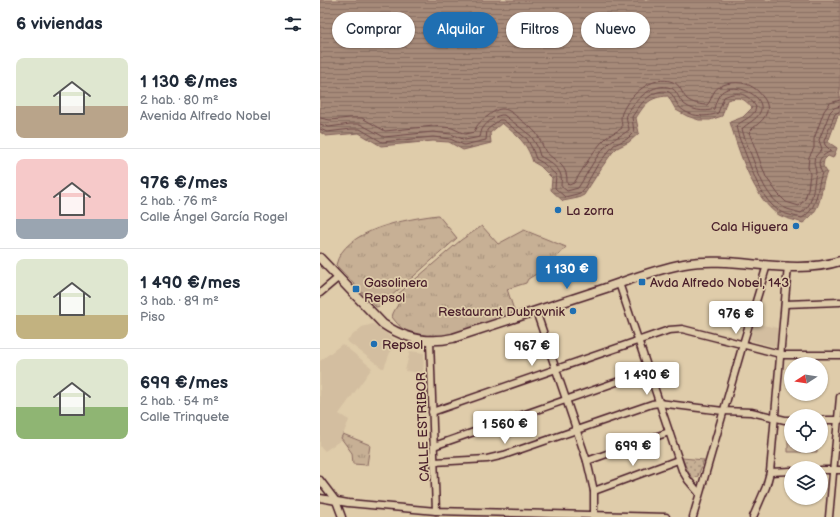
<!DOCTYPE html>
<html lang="es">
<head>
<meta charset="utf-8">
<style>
  :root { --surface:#fff; --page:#f2f2f3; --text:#1f2937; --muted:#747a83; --line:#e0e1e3; --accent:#1f6fb2 }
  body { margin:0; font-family:"Balsamiq Sans",sans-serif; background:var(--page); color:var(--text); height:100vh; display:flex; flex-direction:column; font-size:15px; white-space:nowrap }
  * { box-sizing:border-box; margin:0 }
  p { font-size:13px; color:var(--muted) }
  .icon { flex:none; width:22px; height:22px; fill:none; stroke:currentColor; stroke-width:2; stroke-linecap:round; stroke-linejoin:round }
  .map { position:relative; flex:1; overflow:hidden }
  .sheet { display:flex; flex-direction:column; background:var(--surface); width:320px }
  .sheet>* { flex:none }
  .guide { position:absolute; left:12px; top:12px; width:380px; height:36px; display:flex; gap:8px }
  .needle { width:26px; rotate:258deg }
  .controls { position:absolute; left:464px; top:357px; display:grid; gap:8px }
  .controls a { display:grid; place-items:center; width:44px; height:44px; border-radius:50%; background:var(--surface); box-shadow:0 1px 3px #0004; font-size:20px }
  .price { position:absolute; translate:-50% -34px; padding:0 9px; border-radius:4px; background:#fff; color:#222; font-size:13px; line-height:26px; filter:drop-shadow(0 1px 2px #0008) }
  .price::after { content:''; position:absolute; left:50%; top:24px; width:12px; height:9px; margin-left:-6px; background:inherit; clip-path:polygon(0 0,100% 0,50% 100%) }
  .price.active { background:var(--accent); color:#fff }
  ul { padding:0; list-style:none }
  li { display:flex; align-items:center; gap:12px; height:100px; padding:0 16px }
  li+li { border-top:1px solid var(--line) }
  li span { display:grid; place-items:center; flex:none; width:112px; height:80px; border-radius:8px; color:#555 }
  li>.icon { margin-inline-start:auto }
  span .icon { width:48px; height:48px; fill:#fffc; stroke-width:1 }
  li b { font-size:17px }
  h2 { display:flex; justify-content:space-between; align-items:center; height:48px; padding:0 16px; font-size:17px }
  .chip { padding:0 14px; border-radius:18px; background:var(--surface); box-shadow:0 1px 3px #0004; font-size:14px; line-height:36px }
  .chip.active { background:var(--accent); color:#fff }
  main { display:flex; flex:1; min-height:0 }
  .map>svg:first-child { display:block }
</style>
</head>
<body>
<main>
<section class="sheet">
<h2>6 viviendas<svg class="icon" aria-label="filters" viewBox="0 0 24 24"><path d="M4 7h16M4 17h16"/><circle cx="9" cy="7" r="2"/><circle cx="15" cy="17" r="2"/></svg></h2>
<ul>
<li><span style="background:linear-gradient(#dfe7d0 60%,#b9a48a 0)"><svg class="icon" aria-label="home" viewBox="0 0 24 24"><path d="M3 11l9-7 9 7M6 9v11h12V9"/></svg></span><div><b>1 130 €/mes</b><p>2 hab. · 80 m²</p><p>Avenida Alfredo Nobel</p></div></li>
<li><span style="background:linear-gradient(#f6c9c9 75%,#9aa5b1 0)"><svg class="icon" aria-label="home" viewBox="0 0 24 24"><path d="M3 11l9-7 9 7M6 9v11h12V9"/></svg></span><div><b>976 €/mes</b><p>2 hab. · 76 m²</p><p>Calle Ángel García Rogel</p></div></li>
<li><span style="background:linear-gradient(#dfe7d0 70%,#c2b280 0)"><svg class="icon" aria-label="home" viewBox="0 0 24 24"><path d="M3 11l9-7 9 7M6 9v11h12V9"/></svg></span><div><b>1 490 €/mes</b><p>3 hab. · 89 m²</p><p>Piso</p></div></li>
<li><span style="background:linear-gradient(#dfe7d0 60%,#8fb573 0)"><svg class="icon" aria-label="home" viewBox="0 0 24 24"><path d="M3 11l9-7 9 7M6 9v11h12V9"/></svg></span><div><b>699 €/mes</b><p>2 hab. · 54 m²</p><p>Calle Trinquete</p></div></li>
</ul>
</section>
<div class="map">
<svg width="520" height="517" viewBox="0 0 520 517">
  <defs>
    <pattern id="grass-dots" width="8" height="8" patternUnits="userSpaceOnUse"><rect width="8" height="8" fill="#c7b095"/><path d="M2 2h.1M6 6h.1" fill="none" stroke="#a48f7a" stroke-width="1.8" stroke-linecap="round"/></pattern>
    <pattern id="park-tufts" width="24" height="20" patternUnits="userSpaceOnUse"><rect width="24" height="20" fill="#c7b095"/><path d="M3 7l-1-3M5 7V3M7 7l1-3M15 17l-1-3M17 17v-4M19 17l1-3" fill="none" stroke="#a48f7a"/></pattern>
    <pattern id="water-rules" width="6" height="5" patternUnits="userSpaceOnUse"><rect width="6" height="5" fill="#a68a79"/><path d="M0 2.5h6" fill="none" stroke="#897063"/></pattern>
  </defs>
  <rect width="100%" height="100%" fill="#dfccaa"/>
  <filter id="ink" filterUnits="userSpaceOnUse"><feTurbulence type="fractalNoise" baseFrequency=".025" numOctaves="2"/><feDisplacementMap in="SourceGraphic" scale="8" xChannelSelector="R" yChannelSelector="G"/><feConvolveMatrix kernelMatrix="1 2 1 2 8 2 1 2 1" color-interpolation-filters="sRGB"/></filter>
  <g filter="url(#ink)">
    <!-- built -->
    <g fill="#d3bea0">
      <path d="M434,323l24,5 -2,19 -26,-7z"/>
      <path d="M53,324l22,16 -11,28h-2l-34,-26 -1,-2 15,-13z"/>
      <path d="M22,344l30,24 -33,46 10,6 -8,20 -16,11 -5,-5v-85z"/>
      <path d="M90,351l14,2 -1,20 -18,-2z"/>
    </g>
    <!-- grass -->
    <path fill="url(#grass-dots)" stroke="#886860" d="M362,458l22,2 -6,16 -4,2 -4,-2z"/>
    <!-- park -->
    <g fill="url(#park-tufts)" stroke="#886860">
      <path d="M118,215l19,23 -77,68 -4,1 -40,-42c8,-36 71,-46 102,-50z"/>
      <path d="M162,226l16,18 26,-14 42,17 -18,20 -20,12 -2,4 -19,6 8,24c-32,10 -74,32 -107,19 -6,-2 -12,-10 -16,-15 1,-6 5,-9 7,-15l-3,-3 1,-4 64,-55z"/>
      <path d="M23,434l27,11 -3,20 -14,-1 -1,-11 -11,-15z"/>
      <path d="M468,438h3v8h26v6h-29z"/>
    </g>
    <!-- water -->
    <path fill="url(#water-rules)" stroke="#815f5a" d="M0,0h520v115h-2l-10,27 9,6 -4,10 -5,-2 -4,4 -1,6 4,6c-9,21 -2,35 -24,51 -8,-3 -17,-4 -24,-8 -25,-15 -41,-66 -49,-93l13,-5 9,-9c-8,-10 -12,-12 -25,-8l-5,16 -12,4h-11l-12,-4 -11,-6 -8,-14c-19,1 -23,8 -32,22l3,15 -10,9 -12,6 -5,5 -10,14 -18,28 -6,3 -15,3 -12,-11 1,-12 -12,-12 -7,-4c-7,-21 -15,-25 -31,-39l-12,10 1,10 -28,7 -14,-8 -16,-1 -52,5 -22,-13 -33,3 -6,-4z"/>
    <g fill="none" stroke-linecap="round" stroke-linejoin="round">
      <!-- shore -->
      <g stroke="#6f4a4a" stroke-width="1">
        <path d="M0,118l10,2 20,-2h12l23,13 49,-5 18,2 13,6 9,-2c3,-8 7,-11 14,-16 15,-13 21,-6 34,5 5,4 10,7 14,12 4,5 8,17 10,19 11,11 22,13 21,31l2,2 5,-2c10,-15 18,-32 32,-45 4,-4 11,-6 16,-10 0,-5 -2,-10 0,-15 7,-18 31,-39 51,-31 8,3 8,11 14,17 5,4 14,6 20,6 5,-5 5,-14 12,-18 10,-6 26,-6 35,1 4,2 6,6 9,9 4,5 6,11 3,17 -3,8 -12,12 -17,18l17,45 12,17 8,8 13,4 6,-7 3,-10 2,-15 -2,-7 1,-10 5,-9v-9l10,-28 6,-8 10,-3"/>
        <path d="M0,124l9,3 21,-3h10l24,13 49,-5 18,2 14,6 15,-3c1,-3 1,-7 3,-9 4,-6 14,-14 21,-13l27,21 6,10 3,10c7,4 20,12 21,20 1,4 0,7 0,10l6,5 11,-3c10,-15 18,-34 32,-46 6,-5 13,-7 19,-12 0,-5 -4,-10 -2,-15 6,-14 27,-34 44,-27 6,2 7,10 11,14 7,8 23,11 32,7 1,-5 3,-11 6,-15 12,-15 48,2 40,18 -3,8 -13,11 -18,17 2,8 5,15 8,23 8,19 14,43 33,55 5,3 12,4 18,6 12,-7 12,-23 14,-35 0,-1 1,-5 1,-6 -1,-6 -3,-9 -1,-15 2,-3 5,-5 7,-8l-3,-9 11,-28 4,-4 6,-2"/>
        <path d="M0,129l7,3 24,-3h9l22,13 51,-5 17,2 14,6 22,-5 1,-10 12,-10h4l24,19 5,9 4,11 7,4 13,12 -1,13 10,9 12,-3 5,-2 16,-28 11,-13 5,-6 13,-6 7,-7 -2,-15c7,-11 20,-30 37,-25 4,2 6,9 9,13 8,12 28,13 40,8l6,-16c15,-7 24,-3 32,10 -1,10 -14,13 -20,19 2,11 6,18 10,29 8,20 15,45 35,57 6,3 14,4 21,6 17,-10 14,-29 20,-45 -6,-13 -2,-16 9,-22l-6,-6 -1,-4 11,-27 5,-3"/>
      </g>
      <!-- minor casing -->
      <g stroke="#4a1f2b" stroke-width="9">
        <g id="minor">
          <path d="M299,283l63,187 6,10 11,13"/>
          <path d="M0,293l19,-16"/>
          <path d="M465,304l55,-2"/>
          <path d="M216,311l51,150 7,30v26"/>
          <path d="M110,341l6,170"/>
          <path d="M112,412l237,-82 13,-1 8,2 94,24h56"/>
          <path d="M501,420h19"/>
          <path d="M114,446l214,-75"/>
          <path d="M267,461l82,-29"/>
          <path d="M114,462l53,-3 17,-4 148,-51 7,-1 64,8 28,1 34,8h6"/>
          <path d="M501,470h19"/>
          <path d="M450,472l21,-1"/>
          <path d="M0,480l16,21 6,16"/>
          <path d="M274,491l84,-31"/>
          <path d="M0,498l28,5 88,8 230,6"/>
          <path d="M373,517l50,-173 24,-79"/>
          <path d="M433,517l13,-30 4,-15 18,-206"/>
          <path d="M509,517l11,-120"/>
        </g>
      </g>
      <!-- major casing -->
      <g stroke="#4a1f2b" stroke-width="11">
        <path id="major" d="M0,258l63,66c22,15 44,20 70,14 50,-16 100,-33 150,-49 26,-9 53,-20 81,-25 51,-9 106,13 156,-3"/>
      </g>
      <!-- minor -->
      <use href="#minor" stroke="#dfccaa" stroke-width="6"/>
      <!-- major -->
      <use href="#major" stroke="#dfccaa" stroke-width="8"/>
    </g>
  </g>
  <!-- markers -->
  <g fill="#1f6fb2" stroke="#dfccaa" stroke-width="1.5">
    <circle cx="238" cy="210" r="4"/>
    <circle cx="476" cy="226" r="4"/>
    <rect x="318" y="278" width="8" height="8" rx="2"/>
    <rect x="32" y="285" width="8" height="8" rx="2"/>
    <circle cx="253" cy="311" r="4"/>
    <circle cx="54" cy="344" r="4"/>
  </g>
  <g text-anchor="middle" stroke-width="3.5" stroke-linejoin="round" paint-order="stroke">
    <!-- poi labels -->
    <g font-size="13" fill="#4a1f2b" stroke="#dfccaa" text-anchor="start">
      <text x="246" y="215">La zorra</text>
      <text x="468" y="231" text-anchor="end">Cala Higuera</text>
      <text x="44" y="287">Gasolinera<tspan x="44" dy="15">Repsol</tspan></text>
      <text x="330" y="287">Avda Alfredo Nobel, 143</text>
      <text x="245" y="316" text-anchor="end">Restaurant Dubrovnik</text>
      <text x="62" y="349">Repsol</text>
    </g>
    <!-- street labels -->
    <g font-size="13" fill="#4a1f2b" stroke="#dfccaa">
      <text transform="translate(102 427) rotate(-92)" y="5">CALLE ESTRIBOR</text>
    </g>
  </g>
</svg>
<div class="controls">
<a><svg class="needle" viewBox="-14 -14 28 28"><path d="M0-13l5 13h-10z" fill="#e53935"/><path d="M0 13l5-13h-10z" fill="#747a83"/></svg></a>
<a><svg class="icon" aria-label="locate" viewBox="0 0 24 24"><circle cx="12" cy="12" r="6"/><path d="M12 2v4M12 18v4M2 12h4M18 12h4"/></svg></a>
<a><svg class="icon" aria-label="layers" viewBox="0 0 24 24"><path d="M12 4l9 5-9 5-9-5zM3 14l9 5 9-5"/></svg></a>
</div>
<b class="price active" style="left:247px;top:290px">1 130 €</b>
<b class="price" style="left:416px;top:335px">976 €</b>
<b class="price" style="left:212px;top:367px">967 €</b>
<b class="price" style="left:327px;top:396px">1 490 €</b>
<b class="price" style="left:185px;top:445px">1 560 €</b>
<b class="price" style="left:313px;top:467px">699 €</b>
<div class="guide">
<a class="chip">Comprar</a>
<a class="chip active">Alquilar</a>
<a class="chip">Filtros</a>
<a class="chip">Nuevo</a>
</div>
</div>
</main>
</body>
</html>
